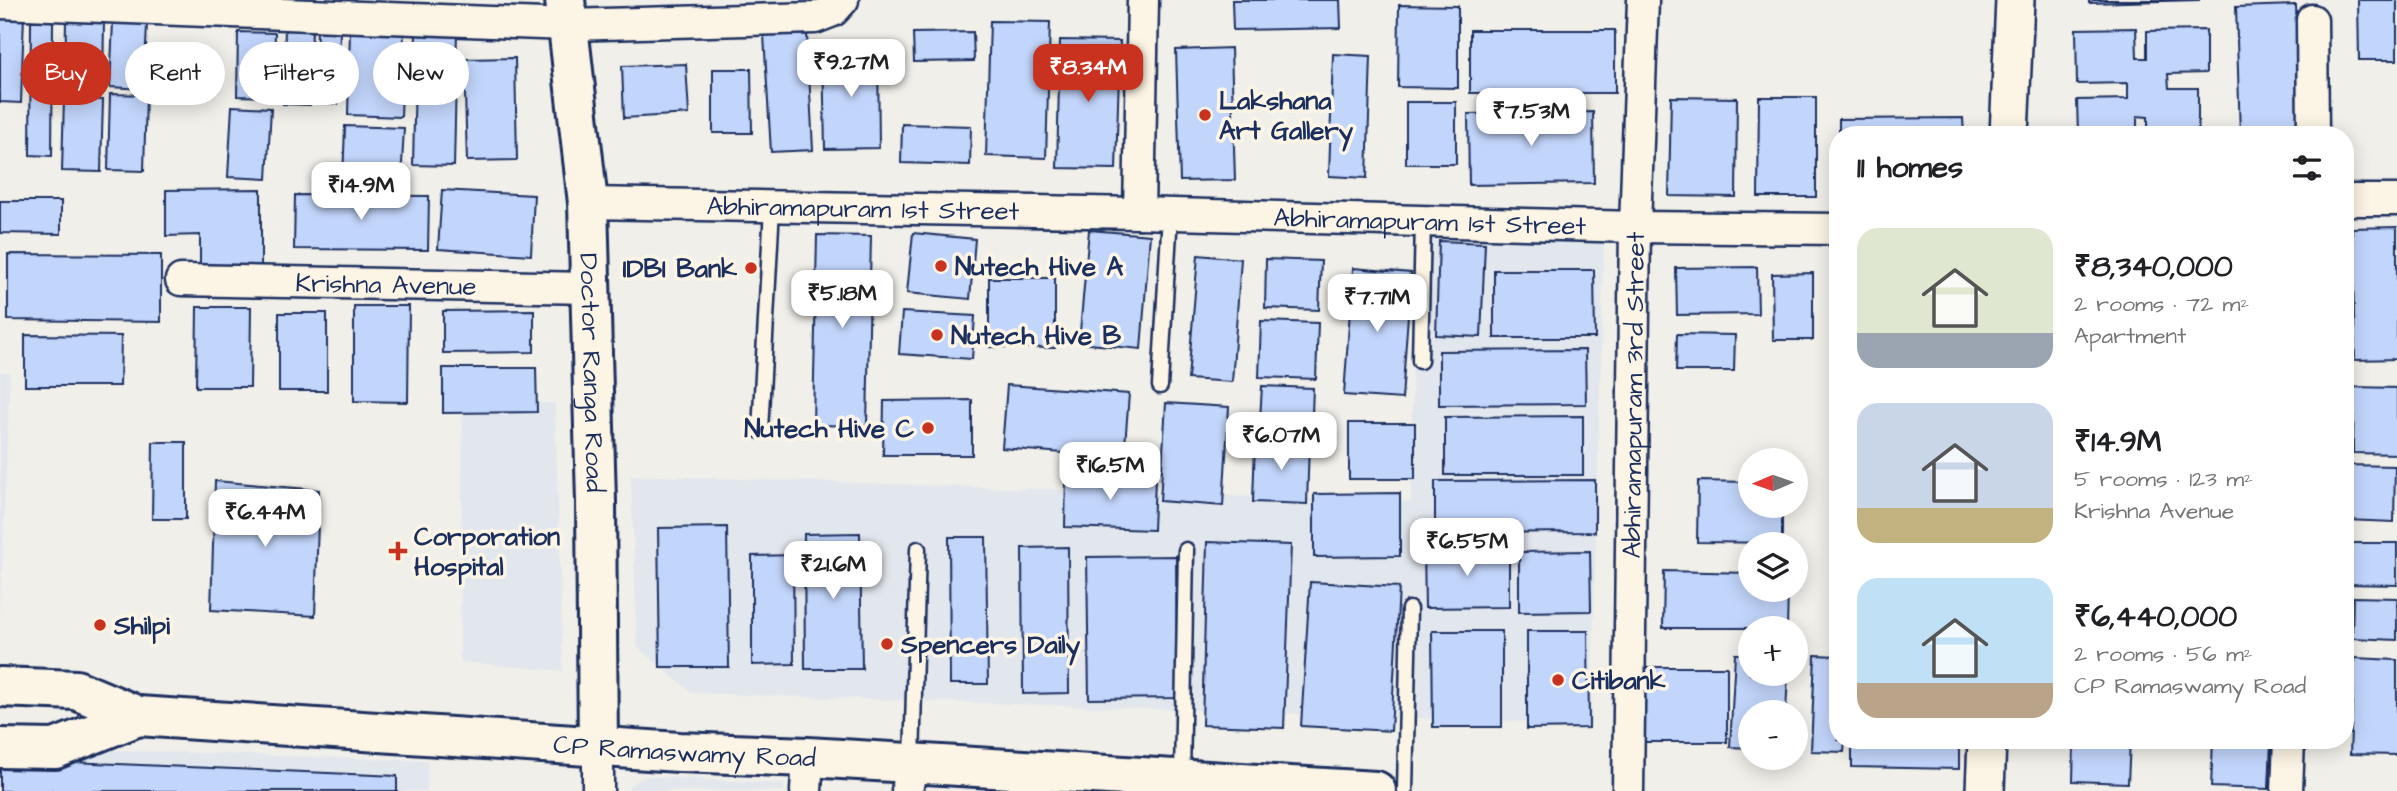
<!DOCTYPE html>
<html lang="en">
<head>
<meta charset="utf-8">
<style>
  :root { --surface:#fff; --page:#f2f2f2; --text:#202124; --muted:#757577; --accent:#c8321e }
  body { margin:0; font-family:"Architects Daughter",sans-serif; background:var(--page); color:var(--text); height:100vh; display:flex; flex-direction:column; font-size:26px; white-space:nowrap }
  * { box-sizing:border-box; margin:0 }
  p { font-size:23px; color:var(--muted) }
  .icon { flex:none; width:38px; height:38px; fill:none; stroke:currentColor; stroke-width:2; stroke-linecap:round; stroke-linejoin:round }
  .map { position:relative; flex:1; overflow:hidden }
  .drawer { position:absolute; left:1829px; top:126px; width:525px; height:623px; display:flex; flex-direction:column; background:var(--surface); border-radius:28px; box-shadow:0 4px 18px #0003 }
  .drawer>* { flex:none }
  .hud { position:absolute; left:21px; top:42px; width:665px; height:63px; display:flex; gap:14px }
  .needle { width:46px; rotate:268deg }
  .fabs { position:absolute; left:1738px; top:448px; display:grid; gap:14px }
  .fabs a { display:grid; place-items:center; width:70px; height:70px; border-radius:50%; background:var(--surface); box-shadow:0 4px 18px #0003; font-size:35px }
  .price { position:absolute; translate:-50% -60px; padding:0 16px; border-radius:14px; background:#fff; color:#222; font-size:23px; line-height:46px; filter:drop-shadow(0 2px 4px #0008) }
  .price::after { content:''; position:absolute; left:50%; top:42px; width:21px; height:16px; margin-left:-10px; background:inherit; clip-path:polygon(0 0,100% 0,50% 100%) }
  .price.selected { background:var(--accent); color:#fff }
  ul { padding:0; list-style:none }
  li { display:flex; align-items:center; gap:21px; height:175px; padding:0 28px }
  li span { display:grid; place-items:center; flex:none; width:196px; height:140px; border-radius:21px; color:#555 }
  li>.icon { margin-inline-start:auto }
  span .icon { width:84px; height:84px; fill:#fffc; stroke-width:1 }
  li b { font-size:30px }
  h2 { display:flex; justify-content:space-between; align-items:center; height:84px; padding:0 28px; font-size:30px }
  .tag { padding:0 24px; border-radius:32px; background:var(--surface); box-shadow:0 4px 18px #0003; font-size:24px; line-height:63px }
  .tag.selected { background:var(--accent); color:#fff }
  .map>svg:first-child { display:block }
</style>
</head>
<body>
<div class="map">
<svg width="2397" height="791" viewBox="0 0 2397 791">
  <rect width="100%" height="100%" fill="#f0efe9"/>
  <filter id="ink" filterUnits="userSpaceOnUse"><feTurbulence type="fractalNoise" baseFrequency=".0143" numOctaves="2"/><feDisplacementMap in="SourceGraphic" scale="14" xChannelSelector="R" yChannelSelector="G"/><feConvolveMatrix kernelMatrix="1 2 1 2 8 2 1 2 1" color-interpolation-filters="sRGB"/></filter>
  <g filter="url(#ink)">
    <!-- built -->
    <g fill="#e2e7ee">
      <path d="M1414,231l190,10 -13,483 -899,-31 -55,-46 -6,-172 780,27z"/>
      <path d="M0,372h10l-10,245z"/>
      <path d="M555,403l8,268 -103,-9 3,-258z"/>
      <path d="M0,746l428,15 -1,30h-427z"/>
      <path d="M646,776l138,8v7h-155v-5z"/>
    </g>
    <!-- building -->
    <g fill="#c2d5fb" stroke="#1b2f5e" stroke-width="2">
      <path d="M1232,0h108l1,28 -108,2z"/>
      <path d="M2089,0h111l-111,3z"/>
      <path d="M2358,0h39v60h-38z"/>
      <path d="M1399,5l59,1v82l-60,-1z"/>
      <path d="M2296,5l4,130h-60l-4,-128z"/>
      <path d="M0,14l24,1 -3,88 -21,-1z"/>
      <path d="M66,19l38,1 -1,68 -38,-1z"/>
      <path d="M31,21h22l-1,135 -22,-1z"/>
      <path d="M990,21l60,1 -4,136 -60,-2z"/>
      <path d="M113,22l34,2 -3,65 -34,-2z"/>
      <path d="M285,27h27l-2,78 -27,-1z"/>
      <path d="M317,28l23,1 -2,75 -23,-1z"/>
      <path d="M2136,28l1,30h10v-27l59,-1v43l-38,1 1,14h29v47h-50v-18l-11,-1v19h-59l-1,-35 51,-1v-16l-51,1 -1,-55z"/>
      <path d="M350,29l54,2 -3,86 -53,-2z"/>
      <rect x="1470" y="30" width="145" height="63"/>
      <path d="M416,31h41l-3,135 -41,-1z"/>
      <path d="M238,32l37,1 -2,64 -36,-1z"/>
      <path d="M973,32l1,29 -60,1 -1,-29z"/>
      <path d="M807,33l6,117 -42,2 -7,-117z"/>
      <path d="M1060,40l60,1 -4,128 -59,-1z"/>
      <path d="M1231,48l4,132 -55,1 -4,-131z"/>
      <path d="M878,49l1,99 -54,1 -2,-99z"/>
      <path d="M1333,54l38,2 -4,122 -38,-2z"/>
      <path d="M515,58l2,102 -50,1 -3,-102z"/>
      <path d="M686,64l3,50 -65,4 -2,-52z"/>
      <path d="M713,69h38l1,64h-39z"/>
      <path d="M110,94l36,1 -2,76 -36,-1z"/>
      <path d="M1671,97l66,1 -1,99 -67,-1z"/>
      <path d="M1759,97h57v100h-58z"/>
      <path d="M64,98l39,2 -2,72 -39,-1z"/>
      <rect x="1406" y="102" width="50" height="62"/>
      <path d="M232,106l39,2 -4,71 -39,-2z"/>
      <path d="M1593,112l1,71 -125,2 -1,-71z"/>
      <path d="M1963,118l1,17h-125v-16z"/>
      <path d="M902,124l69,2 -1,39 -69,-2z"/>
      <path d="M345,126l59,2 -3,54 -58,-2z"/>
      <path d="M261,189v79h-61v-33l-34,1v-46z"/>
      <path d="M442,190l92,5 -3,60 -93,-6z"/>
      <path d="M295,195l134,1 -1,54 -134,-1z"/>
      <path d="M0,201h61v33l-61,-1z"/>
      <path d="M2397,227v132l-42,1 -3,-132z"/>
      <path d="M1089,230l61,5 -9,114 -62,-6z"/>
      <path d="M913,233l62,6 -5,60 -63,-6z"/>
      <path d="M817,235l54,1 -4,190 -54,-1z"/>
      <path d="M1439,241l46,2 -4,94 -45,-2z"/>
      <path d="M8,254l153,1v67l-153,-2z"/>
      <path d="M1198,255l43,4 -9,123 -44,-3z"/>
      <path d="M1266,259l55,2 -2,49 -54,-2z"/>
      <path d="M1757,267l1,47 -81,1 -1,-47z"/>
      <path d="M1353,268l58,5 -9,126 -58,-4z"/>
      <path d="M1494,270h100l1,68h-101z"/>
      <path d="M1813,273v67h-40l-1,-66z"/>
      <path d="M989,278h66v70l-66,-1z"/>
      <path d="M354,306h55l-1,96 -54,-1z"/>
      <path d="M197,307h54l-1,80h-54z"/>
      <path d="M534,310v42l-91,1v-42z"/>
      <path d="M902,312l73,4 -3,43 -73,-5z"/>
      <rect x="279" y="313" width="48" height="78"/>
      <path d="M1261,321l57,2 -2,56 -57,-2z"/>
      <path d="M1677,334l58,1 -1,36h-58z"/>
      <path d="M25,335l96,1 -1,50h-95z"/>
      <path d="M1585,350l1,54 -147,1v-54z"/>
      <path d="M443,368h93l1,44 -94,1z"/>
      <path d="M1007,385l122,9 -5,64 -122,-10z"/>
      <path d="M1836,385h2v151h-4z"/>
      <path d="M1262,386l51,2 -2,51 -52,-2z"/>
      <path d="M2354,387l43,1v66l-44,-1z"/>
      <path d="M972,400v55h-89l1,-54z"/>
      <path d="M1166,403l63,4 -6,99 -63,-5z"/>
      <path d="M1583,416v59h-138v-58z"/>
      <rect x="1349" y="423" width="66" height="56"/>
      <path d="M1255,441l54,2 -2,61 -54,-2z"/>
      <path d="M153,442h33v77h-34z"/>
      <path d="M2347,465l48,1 -1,56 -49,-2z"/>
      <path d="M1066,475l89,3 -2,52 -88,-3z"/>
      <path d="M1595,480v52l-160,1v-52z"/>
      <path d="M215,481l104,9 -4,126 -104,-6z"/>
      <path d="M1698,481l52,1v24h32v37l-85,-1z"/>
      <path d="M1400,493v63l-86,1v-63z"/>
      <path d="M727,527l2,140h-69l-2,-139z"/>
      <path d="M860,533l2,136h-57l-1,-135z"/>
      <path d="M949,537h37l2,147h-38z"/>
      <path d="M1207,542l84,3 -7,183 -82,-3z"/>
      <path d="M2345,543h52v42l-52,-1z"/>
      <path d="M1068,547l1,146 -46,1 -1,-146z"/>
      <path d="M1424,549h85v58l-84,1z"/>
      <path d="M1590,551l1,60 -72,1v-60z"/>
      <path d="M793,555l1,109 -42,1v-109z"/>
      <path d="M1176,556l1,142 -88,1 -2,-142z"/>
      <path d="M1664,571l86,2v17h38l-1,38h-124z"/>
      <path d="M1310,582l89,5 -8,144 -90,-5z"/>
      <path d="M2353,597l44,1v42l-45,-2z"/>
      <path d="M1432,631h70v96h-69z"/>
      <path d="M1527,631h61l1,97 -62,1z"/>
      <path d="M1735,654h15v20h38l-2,38h-36v36l-20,-1z"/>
      <path d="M1815,655l23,1v84h7l-1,12 -33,-1z"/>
      <path d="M2354,658l43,2v95l-47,-1z"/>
      <rect x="1638" y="667" width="89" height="75"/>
      <path d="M1852,740h107v29l-107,-2z"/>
      <path d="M2074,740h56l-2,43 -55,-2z"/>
      <path d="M2213,740h58l-2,49 -58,-2z"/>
      <path d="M0,759l397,17v15h-397z"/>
    </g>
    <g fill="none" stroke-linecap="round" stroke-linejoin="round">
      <!-- service casing -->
      <g stroke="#1b2f5e" stroke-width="19">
        <g id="service">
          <path d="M1420,361l3,-140"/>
          <path d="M1160,386l10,-172"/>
          <path d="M760,431l12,-224"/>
          <path d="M912,762l6,-213"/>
          <path d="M1182,779l4,-229"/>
          <path d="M1405,791l4,-182"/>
        </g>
      </g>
      <!-- minor casing -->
      <g stroke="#1b2f5e" stroke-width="35">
        <g id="minor">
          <path d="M0,3l568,22 247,-7 18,-7 10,-11"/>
          <path d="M2312,20l1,115"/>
          <path d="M2345,200h52"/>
          <path id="s1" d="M588,203l551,10 496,14 203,2"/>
          <path d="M1139,213l4,-213"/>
          <path id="s2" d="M181,280l409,8"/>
          <path d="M598,791v-44"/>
          <path d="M806,791l2,-34"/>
          <path d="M907,791l5,-27"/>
          <path id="s3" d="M1628,791l7,-564 8,-227"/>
          <path d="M2287,791l2,-51"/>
        </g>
      </g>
      <!-- tertiary casing -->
      <g stroke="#1b2f5e" stroke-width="42">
        <g id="tertiary">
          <path d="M2009,135l6,-135"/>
          <path d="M1985,791l2,-51"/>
        </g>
      </g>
      <!-- secondary casing -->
      <g stroke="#1b2f5e" stroke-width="44">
        <g id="secondary">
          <path id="s4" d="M565,0l23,203 8,299 2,245"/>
          <path id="s5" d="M0,687l76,3 62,26 541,36 129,5 568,34"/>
          <path d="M0,748l55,1 83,-33"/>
        </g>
      </g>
      <!-- service -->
      <use href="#service" stroke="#fcf5e5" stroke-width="14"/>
      <!-- minor -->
      <use href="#minor" stroke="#fcf5e5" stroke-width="30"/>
      <!-- tertiary -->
      <use href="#tertiary" stroke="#fcf5e5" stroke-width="37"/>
      <!-- secondary -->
      <use href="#secondary" stroke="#fcf5e5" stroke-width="38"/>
    </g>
  </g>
  <!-- markers -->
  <g fill="#c8321e" stroke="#fcf5e5" stroke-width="2.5">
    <circle cx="1205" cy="115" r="7"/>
    <circle cx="941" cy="266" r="7"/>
    <circle cx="751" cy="268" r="7"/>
    <circle cx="937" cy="335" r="7"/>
    <circle cx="928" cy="428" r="7"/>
    <path d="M394.5 540.5h7v7h7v7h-7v7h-7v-7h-7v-7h7z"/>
    <circle cx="100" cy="625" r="7"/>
    <circle cx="887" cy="644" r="7"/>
    <circle cx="1558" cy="680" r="7"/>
  </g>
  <g text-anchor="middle" stroke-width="7" stroke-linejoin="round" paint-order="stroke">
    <!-- poi labels -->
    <g font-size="26" font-weight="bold" fill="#1b2f5e" stroke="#fcf5e5" text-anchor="start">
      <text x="1219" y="109">Lakshana<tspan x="1219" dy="30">Art Gallery</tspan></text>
      <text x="955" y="275">Nutech Hive A</text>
      <text x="737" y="277" text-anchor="end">IDBI Bank</text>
      <text x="951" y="344">Nutech Hive B</text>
      <text x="914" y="437" text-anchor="end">Nutech Hive C</text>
      <text x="414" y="545">Corporation<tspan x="414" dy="30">Hospital</tspan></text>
      <text x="114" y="634">Shilpi</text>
      <text x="901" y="653">Spencers Daily</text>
      <text x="1572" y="689">Citibank</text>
    </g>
    <!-- street labels -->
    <g font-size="26" fill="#1b2f5e" stroke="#fcf5e5">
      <text dy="9" stroke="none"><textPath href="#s1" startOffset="275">Abhiramapuram 1st Street</textPath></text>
      <text dy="9" stroke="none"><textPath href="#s1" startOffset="842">Abhiramapuram 1st Street</textPath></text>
      <text dy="9" stroke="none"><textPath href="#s2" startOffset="205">Krishna Avenue</textPath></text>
      <text dy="9" stroke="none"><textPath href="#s4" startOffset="374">Doctor Ranga Road</textPath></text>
      <text dy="9" stroke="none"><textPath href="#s3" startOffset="396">Abhiramapuram 3rd Street</textPath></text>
      <text dy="9" stroke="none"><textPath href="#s5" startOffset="691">CP Ramaswamy Road</textPath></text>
    </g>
  </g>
</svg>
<div class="fabs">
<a><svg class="needle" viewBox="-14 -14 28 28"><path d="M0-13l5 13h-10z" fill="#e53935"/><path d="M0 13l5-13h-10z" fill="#757577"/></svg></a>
<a><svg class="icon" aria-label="layers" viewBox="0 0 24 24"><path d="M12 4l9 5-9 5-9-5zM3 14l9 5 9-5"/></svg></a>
<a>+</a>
<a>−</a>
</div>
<b class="price" style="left:851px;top:99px">₹9.27M</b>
<b class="price selected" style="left:1088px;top:104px">₹8.34M</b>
<b class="price" style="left:1531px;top:148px">₹7.53M</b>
<b class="price" style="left:361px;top:222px">₹14.9M</b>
<b class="price" style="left:842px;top:330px">₹5.18M</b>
<b class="price" style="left:1377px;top:334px">₹7.71M</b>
<b class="price" style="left:1281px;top:472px">₹6.07M</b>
<b class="price" style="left:1110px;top:502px">₹16.5M</b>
<b class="price" style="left:265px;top:549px">₹6.44M</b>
<b class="price" style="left:1467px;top:578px">₹6.55M</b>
<b class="price" style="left:833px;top:601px">₹21.6M</b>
<div class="hud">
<a class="tag selected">Buy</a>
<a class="tag">Rent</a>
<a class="tag">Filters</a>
<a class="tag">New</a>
</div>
<section class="drawer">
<h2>11 homes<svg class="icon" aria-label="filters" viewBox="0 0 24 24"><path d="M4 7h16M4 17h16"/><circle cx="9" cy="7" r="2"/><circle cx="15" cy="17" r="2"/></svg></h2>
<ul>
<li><span style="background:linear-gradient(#dfe7d0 75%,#9aa5b1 0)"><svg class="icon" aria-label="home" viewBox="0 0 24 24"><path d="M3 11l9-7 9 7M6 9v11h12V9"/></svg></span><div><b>₹8,340,000</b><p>2 rooms · 72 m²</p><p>Apartment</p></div></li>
<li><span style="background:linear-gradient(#c9d6e8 75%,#c2b280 0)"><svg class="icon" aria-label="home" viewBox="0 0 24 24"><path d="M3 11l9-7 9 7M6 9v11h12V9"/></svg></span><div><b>₹14.9M</b><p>5 rooms · 123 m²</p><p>Krishna Avenue</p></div></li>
<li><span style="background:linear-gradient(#bfe0f5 75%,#b9a48a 0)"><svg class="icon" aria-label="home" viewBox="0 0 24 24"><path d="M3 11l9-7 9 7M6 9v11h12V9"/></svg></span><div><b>₹6,440,000</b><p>2 rooms · 56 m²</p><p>CP Ramaswamy Road</p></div></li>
</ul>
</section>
</div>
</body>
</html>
